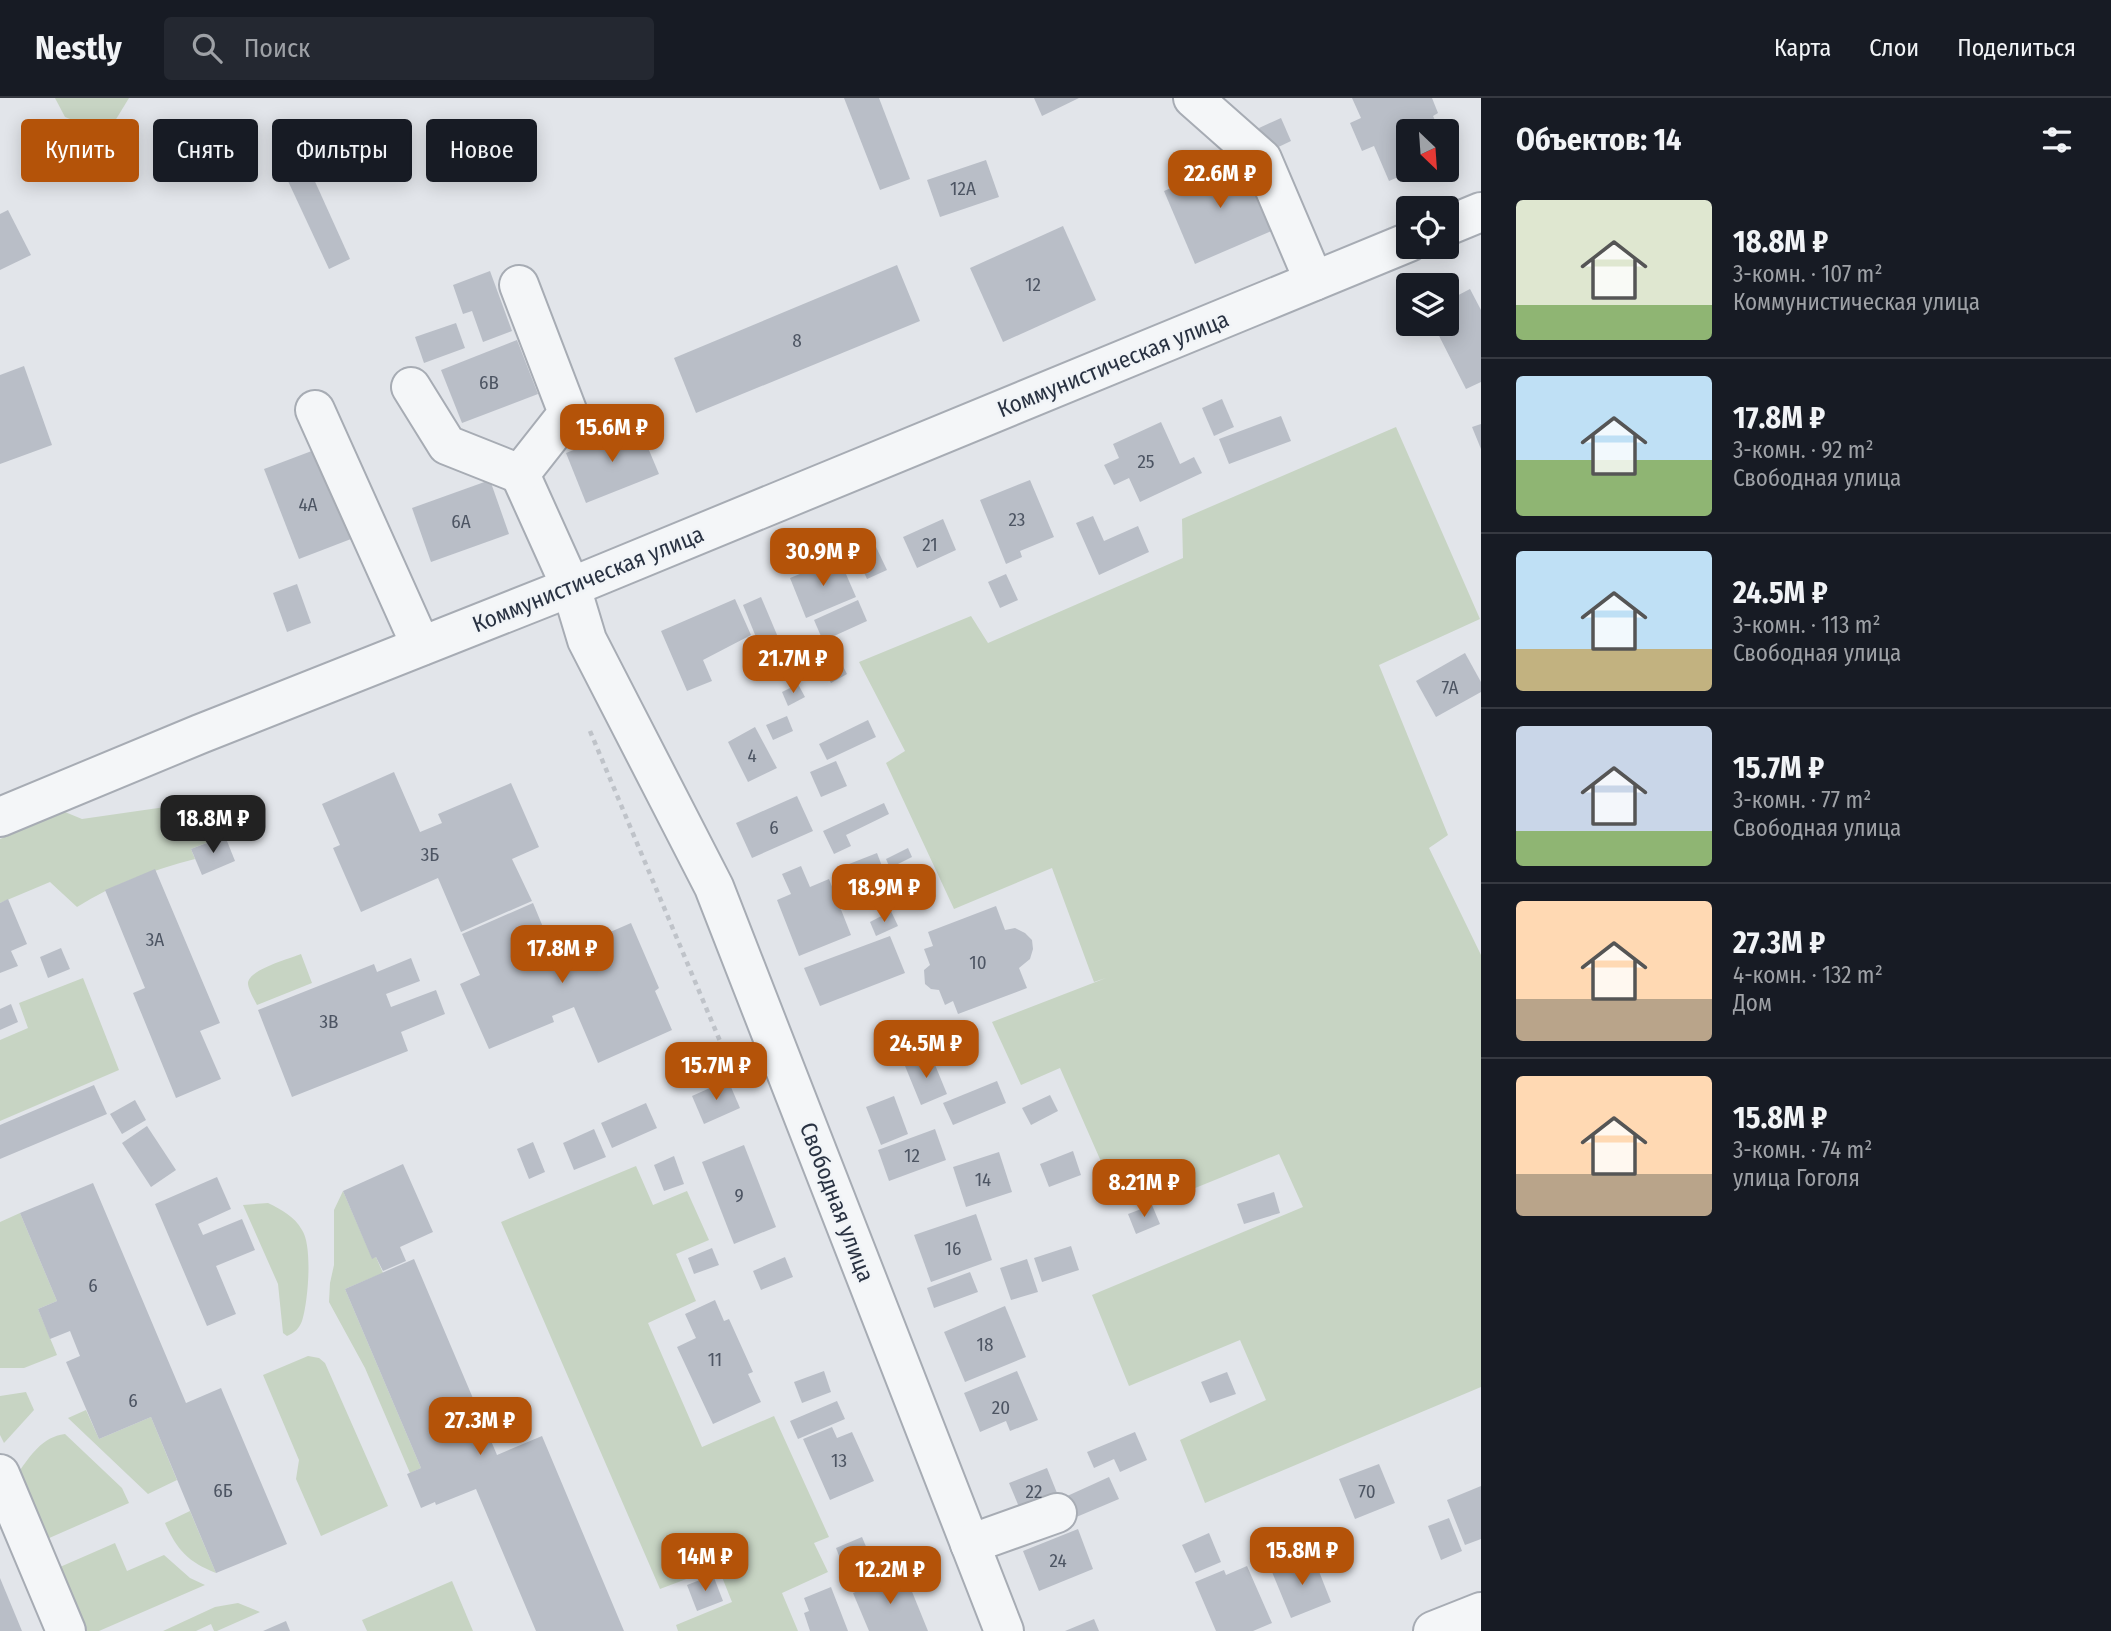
<!DOCTYPE html>
<html lang="ru">
<head>
<meta charset="utf-8">
<style>
  :root { --surface:#171b24; --page:#242831; --text:#f1f3f6; --muted:#9ea1a6; --line:#363941; --accent:#b45309 }
  body { margin:0; font-family:"Fira Sans Condensed",sans-serif; background:var(--page); color:var(--text); height:100vh; display:flex; flex-direction:column; font-size:26px; white-space:nowrap }
  * { box-sizing:border-box; margin:0 }
  p { font-size:23px; color:var(--muted) }
  .icon { flex:none; width:38px; height:38px; fill:none; stroke:currentColor; stroke-width:2; stroke-linecap:round; stroke-linejoin:round }
  .map { position:relative; flex:1; overflow:hidden }
  .panel { display:flex; flex-direction:column; background:var(--surface); width:630px }
  .panel>* { flex:none }
  .banner { position:absolute; left:21px; top:21px; width:665px; height:63px; display:flex; gap:14px }
  .needle { width:46px; rotate:155deg }
  .fabs { position:absolute; left:1396px; top:21px; display:grid; gap:14px }
  .fabs a { display:grid; place-items:center; width:63px; height:63px; border-radius:7px; background:var(--surface); box-shadow:0 4px 18px #0003; font-size:35px }
  .price { position:absolute; translate:-50% -60px; padding:0 16px; border-radius:14px; background:var(--accent); color:#fff; font-size:23px; line-height:46px; filter:drop-shadow(0 2px 4px #0008) }
  .price::after { content:''; position:absolute; left:50%; top:42px; width:21px; height:16px; margin-left:-10px; background:inherit; clip-path:polygon(0 0,100% 0,50% 100%) }
  .price.on { background:#222; color:#fff }
  ul { padding:0; list-style:none }
  li { display:flex; align-items:center; gap:21px; height:175px; padding:0 35px }
  li+li { border-top:2px solid var(--line) }
  li span { display:grid; place-items:center; flex:none; width:196px; height:140px; border-radius:7px; color:#555 }
  li>.icon { margin-inline-start:auto }
  span .icon { width:84px; height:84px; fill:#fffc; stroke-width:1 }
  li b { font-size:30px }
  h2 { display:flex; justify-content:space-between; align-items:center; height:84px; padding:0 35px; font-size:30px }
  .pill { padding:0 24px; border-radius:7px; background:var(--surface); box-shadow:0 4px 18px #0003; font-size:24px; line-height:63px }
  .pill.on { background:var(--accent); color:#fff }
  header { display:flex; align-items:center; gap:42px; box-sizing:border-box; height:98px; padding:0 35px; background:var(--surface); border-bottom:2px solid var(--line) }
  header strong { font-size:33px }
  nav { display:flex; gap:38px; margin-inline-start:auto; font-size:24px }
  .search { width:490px; height:63px; background:var(--page); display:flex; align-items:center; gap:18px; box-sizing:border-box; padding:0 24px; border-radius:7px; color:var(--muted); font-size:26px }
  main { display:flex; flex:1; min-height:0 }
  .map>svg:first-child { display:block }
</style>
</head>
<body>
<header>
<strong>Nestly</strong>
<div class="search"><svg class="icon" aria-label="search" viewBox="0 0 24 24"><circle cx="10" cy="10" r="6"/><path d="M15 15l6 6"/></svg>Поиск</div>
<nav><a>Карта</a><a>Слои</a><a>Поделиться</a></nav>
</header>
<main>
<div class="map">
<svg width="1481" height="1533" viewBox="0 0 1481 1533">
  <rect width="100%" height="100%" fill="#e2e5ea"/>
  <!-- green -->
  <g fill="#c7d4c3">
    <path d="M55,0h74l-22,36 -42,-17z"/>
    <path d="M1396,329l84,192 -101,46 69,170 -19,13 52,107v432l-276,116 -25,-63 86,-40 -26,-60 -111,46 -37,-91 211,-88 -24,-53 -101,41 -9,-18 -52,21 -57,-130 -39,17 -29,-63 114,-44 -12,4 -42,-114 -98,41 -68,-146 19,-12 -46,-89 112,-46 17,27 195,-85 -1,-39z"/>
    <path d="M200,704l16,37 -25,10 4,10c-43,11 -81,25 -118,48l-27,-25 -50,21v-64l65,-27 17,7z"/>
    <path d="M301,856l11,29 -55,22c-3,-6 -8,-14 -9,-21 -1,-14 41,-25 53,-30z"/>
    <path d="M83,880l36,92 -119,51v-81l28,-12 -9,-25z"/>
    <path d="M636,1068l17,39 34,-14 22,49 -33,14 20,47 -48,22 54,124 72,-31 55,121 -15,6 14,29 -46,21 16,38h-120l-2,-6 56,-23 -14,-35 -58,22 -159,-367z"/>
    <path d="M343,1093l29,67 4,-1 7,16 -38,16 76,179 -11,5 -45,-105 -36,-66 1,-19 4,-18v-55z"/>
    <path d="M268,1105c14,7 26,13 34,27 11,16 6,73 0,91 -3,8 -8,12 -15,15l-4,-3 -5,-49 -35,-79z"/>
    <path d="M20,1115l37,88 -19,8 19,46 -33,13h-24v-146z"/>
    <path d="M308,1258l11,2 6,5 63,143 -67,30 -25,-57 3,-19 -36,-85z"/>
    <path d="M26,1294l8,18 -30,33 -4,-8v-39z"/>
    <path d="M86,1312l13,29 52,-22 26,63 -29,14 -80,-76z"/>
    <path d="M65,1336l57,54 7,15 -82,36 -29,-66c13,-18 24,-36 47,-39z"/>
    <path d="M190,1413l26,62c-28,-11 -39,-23 -51,-50z"/>
    <path d="M115,1445l12,28 37,-16 26,23 15,7 -106,46h-12l-27,-64z"/>
    <path d="M452,1483l21,50h-106l-5,-11z"/>
    <path d="M238,1505l22,9 -43,19h-3l-3,-7 -15,7h-33l52,-24z"/>
  </g>
  <!-- building -->
  <g fill="#b9bec7">
    <path d="M844,0h35l31,81 -30,11z"/>
    <path d="M1034,0h45l-37,18z"/>
    <path d="M1352,0h80l6,15 -5,3 7,15h-31v39h25l-28,12 -3,-7 -14,6 -15,-35 -12,5 -12,-28 11,-5z"/>
    <path d="M1281,20l10,23 -21,10 -11,-23z"/>
    <path d="M303,57l47,104 -21,10 -48,-103z"/>
    <path d="M1245,58l31,73 -81,35 -31,-73z"/>
    <path d="M986,62l13,37 -59,20 -13,-37z"/>
    <path d="M8,112l23,45 -31,15v-56z"/>
    <path d="M1063,128l33,74 -93,42 -33,-74z"/>
    <path d="M897,167l23,56 -224,92 -22,-55z"/>
    <path d="M490,173l22,60 -29,11 -11,-31 -9,3 -10,-29z"/>
    <path d="M1470,191l11,21v72l-15,7 -33,-65h14v-23z"/>
    <path d="M456,225l9,25 -41,15 -9,-26z"/>
    <path d="M517,242l21,54 -76,29 -21,-53z"/>
    <path d="M24,268l28,79 -52,19v-89z"/>
    <path d="M1222,301l12,28 -20,9 -12,-28z"/>
    <path d="M1281,318l10,25 -62,23 -10,-25z"/>
    <path d="M1161,324l19,42 14,-7 8,16 -62,29 -11,-24 -15,7 -10,-20 15,-7 -6,-14z"/>
    <path d="M638,326l21,50 -73,29 -20,-50z"/>
    <path d="M1481,326v25l-9,-22z"/>
    <path d="M317,351l34,90 -52,20 -35,-90z"/>
    <path d="M490,382l19,54 -78,28 -19,-54z"/>
    <path d="M1030,382l24,57 -34,14 2,6 -16,7 -26,-64z"/>
    <path d="M1093,418l11,25 34,-15 11,26 -50,23 -23,-52z"/>
    <path d="M943,421l13,31 -39,18 -14,-31z"/>
    <path d="M876,449l11,23 -20,9 -11,-24z"/>
    <path d="M839,460l17,39 -50,21 -16,-40z"/>
    <path d="M1006,476l12,26 -18,8 -12,-26z"/>
    <path d="M297,486l14,39 -24,9 -14,-39z"/>
    <path d="M761,499l22,52 -19,8 -21,-52z"/>
    <path d="M735,501l16,36 -48,25 9,21 -25,10 -26,-60z"/>
    <path d="M858,502l9,21 -44,20 -9,-21z"/>
    <path d="M816,540l9,18 10,-5 12,23 -16,9 -7,-14 -16,9 -15,-29z"/>
    <path d="M1465,555l16,29v10l-45,25 -20,-36z"/>
    <path d="M798,586l7,13 -17,9 -6,-14z"/>
    <path d="M787,618l6,15 -20,9 -7,-15z"/>
    <path d="M868,622l8,17 -49,23 -8,-16z"/>
    <path d="M755,629l22,41 -29,14 -20,-40z"/>
    <path d="M836,663l11,25 -26,11 -11,-25z"/>
    <path d="M394,674l26,60 22,-9 -4,-9 73,-31 28,64 -27,12 20,42 -71,31 -23,-54 -77,34 -28,-64 7,-3 -18,-41z"/>
    <path d="M797,698l16,35 -61,27 -16,-35z"/>
    <path d="M884,705l5,11 -43,21 5,11 -17,8 -11,-23z"/>
    <path d="M225,738l10,25 -33,14 -11,-26z"/>
    <path d="M908,750l4,9 -22,11 -4,-9z"/>
    <path d="M877,755l16,42 -27,11 -17,-42z"/>
    <path d="M801,768l9,21 19,-8 22,56 -52,21 -22,-56 14,-6 -9,-20z"/>
    <path d="M155,771l65,154 -20,8 21,48 -45,19 -43,-105 12,-5 -40,-98z"/>
    <path d="M8,801l19,45 -16,7 7,15 -18,7v-70z"/>
    <path d="M533,805l22,53 76,-33 28,65 -4,3 17,39 -74,33 -24,-56 -22,9 2,6 -65,27 -29,-65 20,-9 -18,-41z"/>
    <path d="M996,808l9,24 10,-2 10,5 7,7 1,9 -3,10 -11,9 8,20 -69,26 -5,-13 -8,4 -6,-15 -8,-1 -6,-5 -1,-14 6,-5 -6,-16 9,-3 -5,-14z"/>
    <path d="M891,813l7,15 -22,10 -6,-14z"/>
    <path d="M890,838l15,37 -85,33 -16,-38z"/>
    <path d="M61,850l9,21 -22,9 -8,-21z"/>
    <path d="M411,860l9,23 -34,13 5,13 45,-17 9,24 -44,18 7,19 -116,46 -34,-87 116,-46 3,8z"/>
    <path d="M11,906l7,18 -18,8v-21z"/>
    <path d="M931,957l16,39 -26,11 -16,-39z"/>
    <path d="M728,982l12,28 -36,16 -12,-28z"/>
    <path d="M997,983l9,22 -53,22 -10,-22z"/>
    <path d="M94,987l13,29 -107,45v-34z"/>
    <path d="M1050,997l8,16 -27,14 -9,-17z"/>
    <path d="M894,998l14,38 -27,11 -15,-38z"/>
    <path d="M135,1002l11,20 -24,14 -12,-20z"/>
    <path d="M646,1005l11,25 -45,20 -11,-25z"/>
    <path d="M147,1028l29,44 -25,17 -29,-44z"/>
    <path d="M594,1031l12,28 -32,13 -11,-27z"/>
    <path d="M935,1031l11,31 -57,21 -11,-31z"/>
    <path d="M533,1044l12,30 -16,7 -12,-30z"/>
    <path d="M744,1047l32,82 -42,17 -32,-82z"/>
    <path d="M1073,1053l8,24 -32,12 -9,-23z"/>
    <path d="M999,1054l13,40 -46,15 -13,-40z"/>
    <path d="M674,1058l10,28 -20,7 -10,-26z"/>
    <path d="M403,1066l30,68 -33,15 6,14 -23,10 -7,-14 -4,2 -29,-68z"/>
    <path d="M217,1079l14,32 -33,15 5,11 39,-16 13,31 -39,16 20,48 -29,12 -52,-122z"/>
    <path d="M93,1085l93,220 35,-15 66,156 -71,29 -65,-156 -52,22 -33,-77 14,-6 -10,-25 -20,8 -12,-30 19,-8 -37,-88z"/>
    <path d="M1274,1094l6,21 -36,11 -7,-20z"/>
    <path d="M1152,1107l8,19 -24,10 -8,-20z"/>
    <path d="M976,1116l16,46 -61,22 -17,-47z"/>
    <path d="M1071,1148l8,24 -37,12 -8,-24z"/>
    <path d="M712,1150l7,17 -25,9 -6,-16z"/>
    <path d="M785,1159l8,20 -32,13 -8,-19z"/>
    <path d="M414,1161l83,196 45,-19 82,195h-88l-60,-142 -40,16 -1,-3 -14,6 -14,-34 14,-6 -76,-179z"/>
    <path d="M1027,1161l11,33 -27,8 -11,-32z"/>
    <path d="M970,1174l8,20 -44,16 -7,-20z"/>
    <path d="M715,1202l9,21 5,-2 24,53 -5,2 13,28 -48,22 -36,-77 19,-9 -11,-24z"/>
    <path d="M1005,1208l21,51 -61,25 -21,-50z"/>
    <path d="M824,1273l7,21 -29,11 -8,-21z"/>
    <path d="M1017,1273l21,49 -28,11 -4,-10 -26,11 -16,-39z"/>
    <path d="M1227,1274l9,22 -26,9 -9,-21z"/>
    <path d="M837,1303l8,18 -47,20 -8,-18z"/>
    <path d="M832,1329l5,11 15,-6 22,49 -44,19 -27,-61z"/>
    <path d="M1135,1334l12,28 -27,12 -6,-13 -20,9 -7,-16z"/>
    <path d="M1379,1366l16,39 -40,16 -16,-40z"/>
    <path d="M1047,1370l12,30 -37,16 -13,-31z"/>
    <path d="M1109,1379l10,22 -45,19 -9,-21z"/>
    <path d="M1481,1388v53l-16,6 -18,-45z"/>
    <path d="M1449,1420l13,33 -21,9 -13,-34z"/>
    <path d="M1078,1431l15,40 -54,22 -16,-40z"/>
    <path d="M1209,1435l12,29 -26,11 -13,-28z"/>
    <path d="M862,1439l8,19 -27,10 -7,-18z"/>
    <path d="M1313,1458l18,46 -40,16 -19,-46z"/>
    <path d="M1247,1468l25,57 -19,8h-37l-21,-49 29,-12 2,5z"/>
    <path d="M904,1474l24,59h-59l-16,-38z"/>
    <path d="M713,1477l10,26 -26,10 -10,-26z"/>
    <path d="M0,1480l22,53h-22z"/>
    <path d="M831,1489l17,44h-38l-6,-18 5,-2 -5,-13z"/>
    <path d="M1094,1521l5,12h-34z"/>
    <path d="M286,1523l4,10h-27z"/>
  </g>
  <g fill="none" stroke-linecap="round" stroke-linejoin="round">
    <!-- minor casing -->
    <g stroke="#a7acb4" stroke-width="42">
      <g id="minor">
        <path d="M1193,0l69,61 52,122"/>
        <path d="M1447,128l34,-14"/>
        <path d="M519,187l49,128 -48,61 51,113 16,53 127,247 290,744"/>
        <path d="M411,289l36,58 73,29"/>
        <path d="M315,312l106,236"/>
        <path d="M0,719l200,-83 371,-147 838,-345"/>
        <path d="M0,1376l66,157"/>
        <path d="M970,1446l87,-31"/>
        <path d="M1433,1533l48,-19"/>
      </g>
    </g>
    <!-- path -->
    <path stroke="#bfc3c9" stroke-width="4.5" stroke-dasharray="5 5" stroke-linecap="butt" d="M590,633l135,322"/>
    <!-- minor -->
    <use href="#minor" stroke="#f4f6f8" stroke-width="38"/>
  </g>
  <g text-anchor="middle" stroke-width="5" stroke-linejoin="round" paint-order="stroke">
    <!-- number labels -->
    <g font-size="19" fill="#4d5563">
      <text x="963" y="97">12А</text>
      <text x="1033" y="193">12</text>
      <text x="797" y="249">8</text>
      <text x="489" y="291">6В</text>
      <text x="1146" y="370">25</text>
      <text x="308" y="413">4А</text>
      <text x="1017" y="428">23</text>
      <text x="461" y="430">6А</text>
      <text x="930" y="453">21</text>
      <text x="1450" y="596">7А</text>
      <text x="752" y="664">4</text>
      <text x="774" y="736">6</text>
      <text x="430" y="763">3Б</text>
      <text x="155" y="848">3А</text>
      <text x="978" y="871">10</text>
      <text x="329" y="930">3В</text>
      <text x="912" y="1064">12</text>
      <text x="983" y="1088">14</text>
      <text x="739" y="1104">9</text>
      <text x="953" y="1157">16</text>
      <text x="93" y="1194">6</text>
      <text x="985" y="1253">18</text>
      <text x="715" y="1268">11</text>
      <text x="133" y="1309">6</text>
      <text x="1001" y="1316">20</text>
      <text x="839" y="1369">13</text>
      <text x="223" y="1399">6Б</text>
      <text x="1034" y="1400">22</text>
      <text x="1367" y="1400">70</text>
      <text x="1058" y="1469">24</text>
    </g>
    <!-- street labels -->
    <g font-size="23" fill="#293242" stroke="#f1f4f7">
      <text transform="translate(1113 266) rotate(-22)" y="8">Коммунистическая улица</text>
      <text transform="translate(588 481) rotate(-22)" y="8">Коммунистическая улица</text>
      <text transform="translate(837 1104) rotate(69)" y="8">Свободная улица</text>
    </g>
  </g>
</svg>
<div class="fabs">
<a><svg class="needle" viewBox="-14 -14 28 28"><path d="M0-13l5 13h-10z" fill="#e53935"/><path d="M0 13l5-13h-10z" fill="#9ea1a6"/></svg></a>
<a><svg class="icon" aria-label="locate" viewBox="0 0 24 24"><circle cx="12" cy="12" r="6"/><path d="M12 2v4M12 18v4M2 12h4M18 12h4"/></svg></a>
<a><svg class="icon" aria-label="layers" viewBox="0 0 24 24"><path d="M12 4l9 5-9 5-9-5zM3 14l9 5 9-5"/></svg></a>
</div>
<b class="price" style="left:1220px;top:112px">22.6M ₽</b>
<b class="price" style="left:612px;top:366px">15.6M ₽</b>
<b class="price" style="left:823px;top:490px">30.9M ₽</b>
<b class="price" style="left:793px;top:597px">21.7M ₽</b>
<b class="price on" style="left:213px;top:757px">18.8M ₽</b>
<b class="price" style="left:884px;top:826px">18.9M ₽</b>
<b class="price" style="left:562px;top:887px">17.8M ₽</b>
<b class="price" style="left:926px;top:982px">24.5M ₽</b>
<b class="price" style="left:716px;top:1004px">15.7M ₽</b>
<b class="price" style="left:1144px;top:1121px">8.21M ₽</b>
<b class="price" style="left:480px;top:1359px">27.3M ₽</b>
<b class="price" style="left:1302px;top:1489px">15.8M ₽</b>
<b class="price" style="left:705px;top:1495px">14M ₽</b>
<b class="price" style="left:890px;top:1508px">12.2M ₽</b>
<div class="banner">
<a class="pill on">Купить</a>
<a class="pill">Снять</a>
<a class="pill">Фильтры</a>
<a class="pill">Новое</a>
</div>
</div>
<section class="panel">
<h2>Объектов: 14<svg class="icon" aria-label="filters" viewBox="0 0 24 24"><path d="M4 7h16M4 17h16"/><circle cx="9" cy="7" r="2"/><circle cx="15" cy="17" r="2"/></svg></h2>
<ul>
<li><span style="background:linear-gradient(#dfe7d0 75%,#8fb573 0)"><svg class="icon" aria-label="home" viewBox="0 0 24 24"><path d="M3 11l9-7 9 7M6 9v11h12V9"/></svg></span><div><b>18.8M ₽</b><p>3-комн. · 107 m²</p><p>Коммунистическая улица</p></div></li>
<li><span style="background:linear-gradient(#bfe0f5 60%,#8fb573 0)"><svg class="icon" aria-label="home" viewBox="0 0 24 24"><path d="M3 11l9-7 9 7M6 9v11h12V9"/></svg></span><div><b>17.8M ₽</b><p>3-комн. · 92 m²</p><p>Свободная улица</p></div></li>
<li><span style="background:linear-gradient(#bfe0f5 70%,#c2b280 0)"><svg class="icon" aria-label="home" viewBox="0 0 24 24"><path d="M3 11l9-7 9 7M6 9v11h12V9"/></svg></span><div><b>24.5M ₽</b><p>3-комн. · 113 m²</p><p>Свободная улица</p></div></li>
<li><span style="background:linear-gradient(#c9d6e8 75%,#8fb573 0)"><svg class="icon" aria-label="home" viewBox="0 0 24 24"><path d="M3 11l9-7 9 7M6 9v11h12V9"/></svg></span><div><b>15.7M ₽</b><p>3-комн. · 77 m²</p><p>Свободная улица</p></div></li>
<li><span style="background:linear-gradient(#ffd9b3 70%,#b9a48a 0)"><svg class="icon" aria-label="home" viewBox="0 0 24 24"><path d="M3 11l9-7 9 7M6 9v11h12V9"/></svg></span><div><b>27.3M ₽</b><p>4-комн. · 132 m²</p><p>Дом</p></div></li>
<li><span style="background:linear-gradient(#ffd9b3 70%,#b9a48a 0)"><svg class="icon" aria-label="home" viewBox="0 0 24 24"><path d="M3 11l9-7 9 7M6 9v11h12V9"/></svg></span><div><b>15.8M ₽</b><p>3-комн. · 74 m²</p><p>улица Гоголя</p></div></li>
</ul>
</section>
</main>
</body>
</html>
